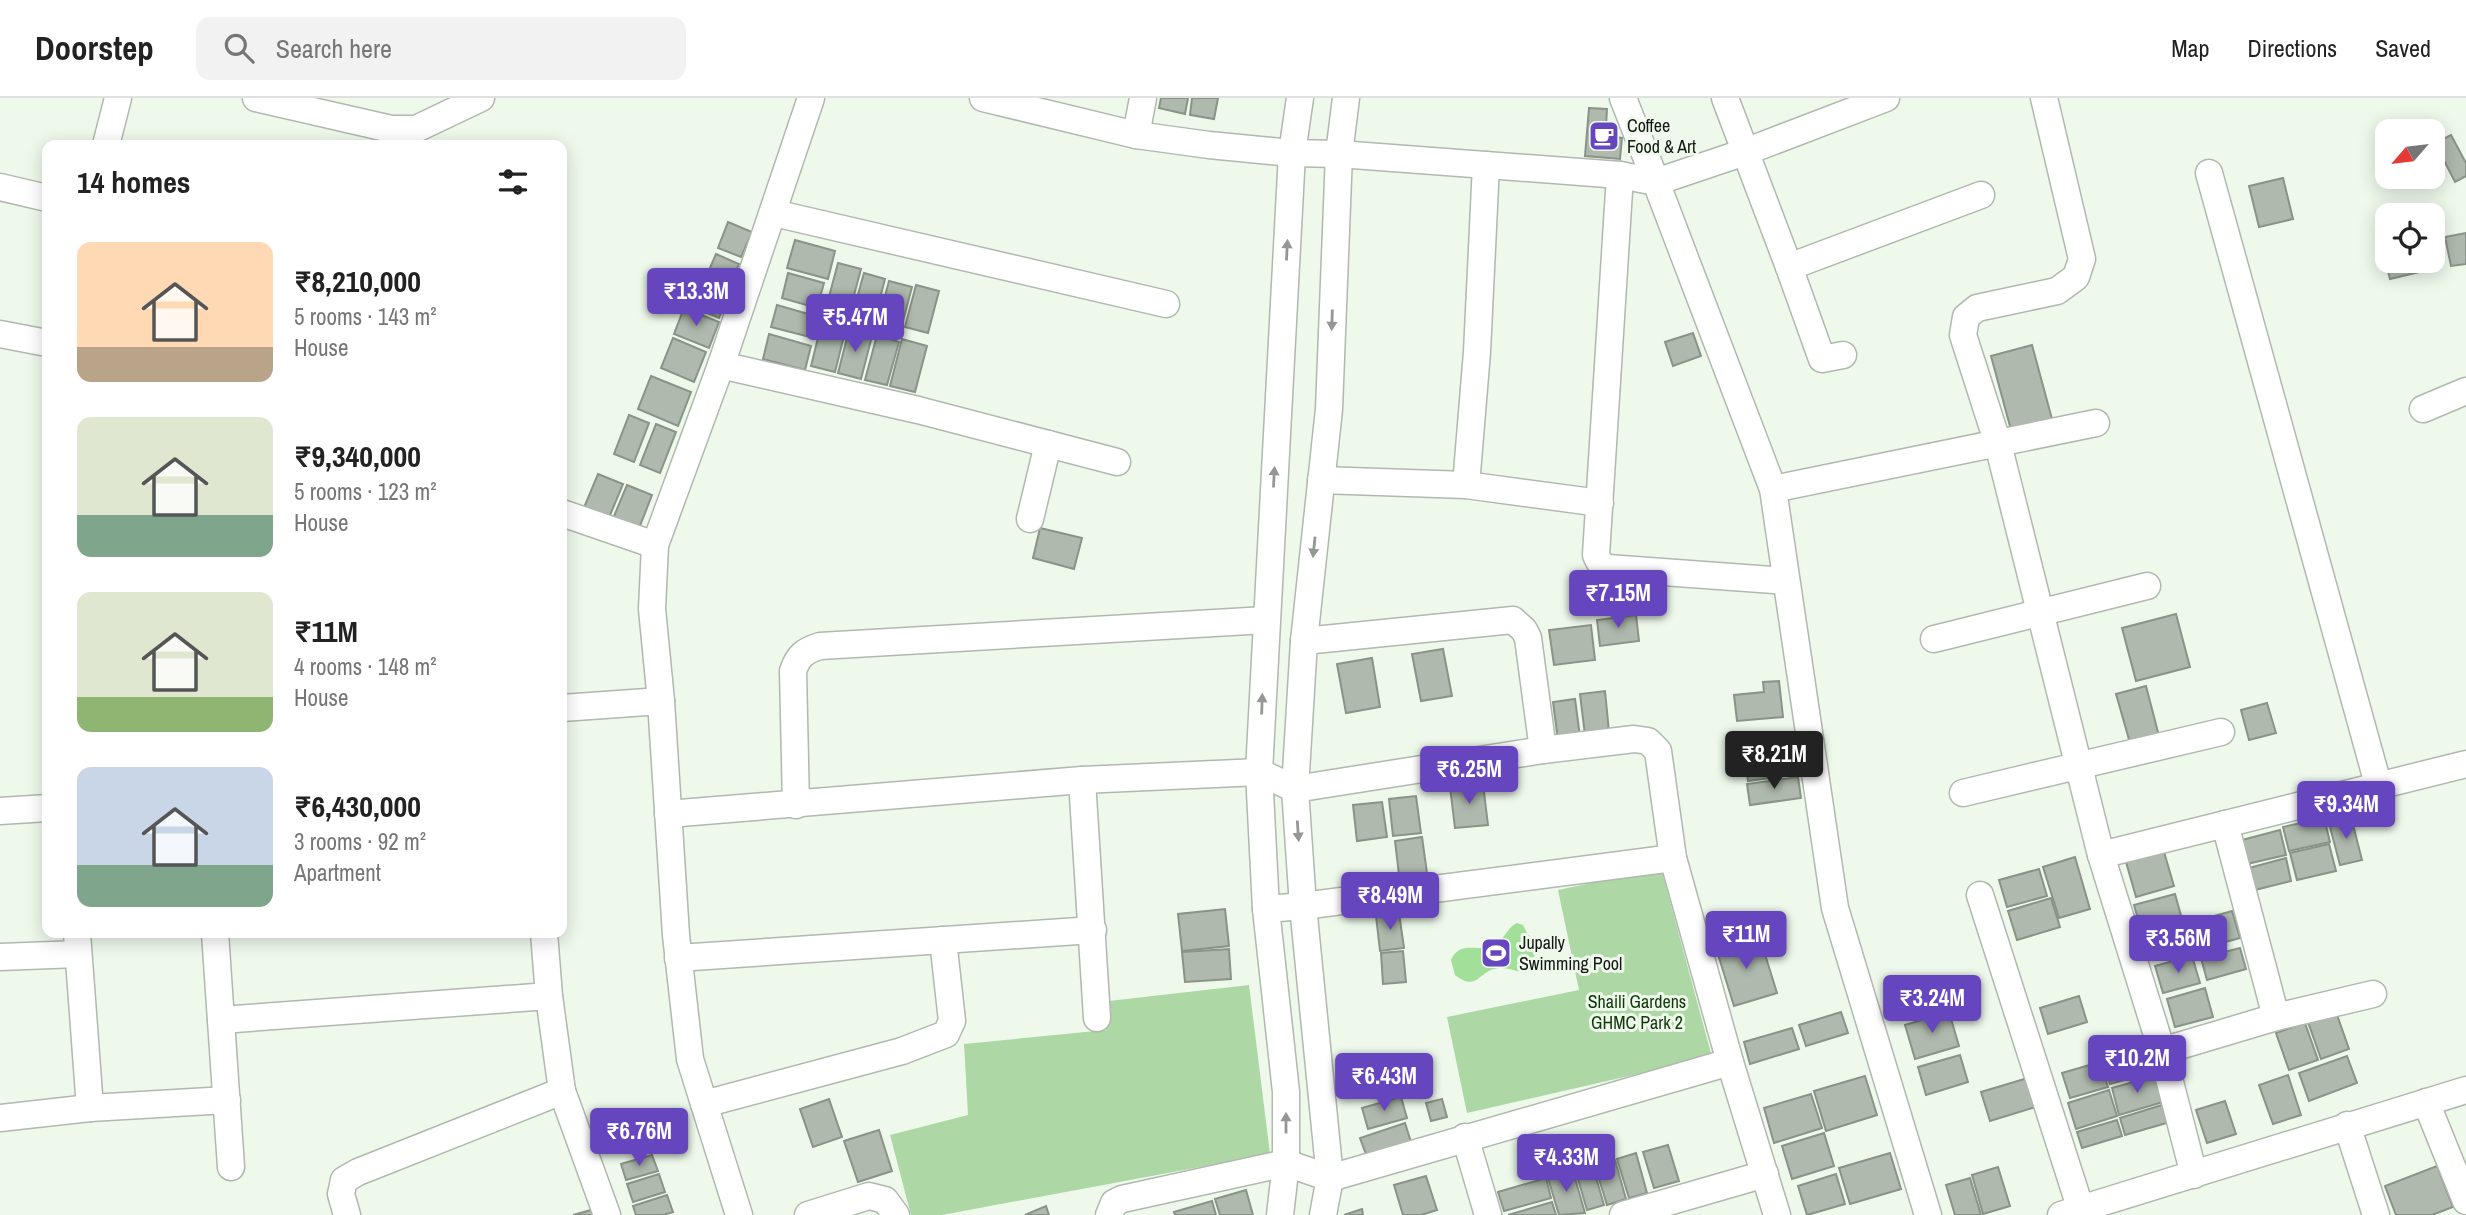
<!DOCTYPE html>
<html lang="en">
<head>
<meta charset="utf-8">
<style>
  :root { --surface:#fff; --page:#f2f2f2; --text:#222; --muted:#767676; --line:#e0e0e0; --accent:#6646bf }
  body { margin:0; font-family:"Archivo Narrow",sans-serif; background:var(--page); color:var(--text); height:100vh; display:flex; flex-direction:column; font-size:26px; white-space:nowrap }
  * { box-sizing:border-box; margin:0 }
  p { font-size:23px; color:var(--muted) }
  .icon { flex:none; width:38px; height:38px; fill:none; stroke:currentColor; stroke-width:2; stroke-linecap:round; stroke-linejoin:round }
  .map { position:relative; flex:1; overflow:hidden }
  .panel { position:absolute; left:42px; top:42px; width:525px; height:798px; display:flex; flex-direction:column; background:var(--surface); border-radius:14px; box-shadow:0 4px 18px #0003 }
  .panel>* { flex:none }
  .needle { width:46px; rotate:242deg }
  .controls { position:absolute; left:2375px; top:21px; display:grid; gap:14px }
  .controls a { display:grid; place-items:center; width:70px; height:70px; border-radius:14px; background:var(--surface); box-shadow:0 4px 18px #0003; font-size:35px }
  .price { position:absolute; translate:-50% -60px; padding:0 16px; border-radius:7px; background:var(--accent); color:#fff; font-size:23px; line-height:46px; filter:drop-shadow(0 2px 4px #0008) }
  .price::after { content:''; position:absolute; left:50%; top:42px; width:21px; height:16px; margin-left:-10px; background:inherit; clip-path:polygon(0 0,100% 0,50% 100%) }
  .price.current { background:#222; color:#fff }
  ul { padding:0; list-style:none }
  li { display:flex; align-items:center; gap:21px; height:175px; padding:0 35px }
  li span { display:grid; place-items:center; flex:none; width:196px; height:140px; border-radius:14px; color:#555 }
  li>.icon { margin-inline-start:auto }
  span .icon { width:84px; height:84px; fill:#fffc; stroke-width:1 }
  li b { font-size:30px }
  h2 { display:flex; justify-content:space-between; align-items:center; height:84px; padding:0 35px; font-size:30px }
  header { display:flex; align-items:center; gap:42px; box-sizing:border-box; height:98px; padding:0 35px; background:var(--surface); border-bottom:2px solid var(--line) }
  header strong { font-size:33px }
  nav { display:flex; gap:38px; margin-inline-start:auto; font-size:24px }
  .search { width:490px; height:63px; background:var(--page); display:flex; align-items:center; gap:18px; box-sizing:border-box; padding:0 24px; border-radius:14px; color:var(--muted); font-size:26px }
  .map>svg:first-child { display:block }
</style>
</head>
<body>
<header>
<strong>Doorstep</strong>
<div class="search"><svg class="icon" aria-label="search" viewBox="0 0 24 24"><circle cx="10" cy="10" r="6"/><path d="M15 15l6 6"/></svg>Search here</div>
<nav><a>Map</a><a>Directions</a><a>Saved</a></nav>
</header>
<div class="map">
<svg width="2466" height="1117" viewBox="0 0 2466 1117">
  <rect width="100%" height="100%" fill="#eef9ec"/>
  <!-- green -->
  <g fill="#add7a5">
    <path d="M1661,770l51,189 -245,56 -20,-96 132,-27 -21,-100z"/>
    <path d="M1249,887l21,169 -328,61h-31l-21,-80 78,-20 -4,-71 142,-14 3,-29z"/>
  </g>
  <!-- water -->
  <path fill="#a2df98" d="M1517,825l6,2 5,10c7,3 12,6 11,15l-5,6 1,9 -3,6c-11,4 -21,-4 -33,-3 -21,2 -21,25 -44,7l-4,-15c9,-20 25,-8 41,-14 13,-5 14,-18 25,-23z"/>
  <!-- building -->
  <g fill="#afb9ad" stroke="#899387" stroke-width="2">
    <path d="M1161,0h27l-3,16 -26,-6z"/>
    <path d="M1192,0h26l-4,21 -24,-4z"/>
    <path d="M1589,10l18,1 -1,18 7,1v9l9,1 -2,21 -35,-3z"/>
    <path d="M2451,37l15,28v13l-11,6 -20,-39z"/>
    <path d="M2283,80l10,41 -34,8 -10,-41z"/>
    <path d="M728,124l24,10 -11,25 -23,-9z"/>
    <path d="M2466,135v31l-15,2 -6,-29z"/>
    <path d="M795,142l40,11 -7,28 -41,-11z"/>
    <path d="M716,156l23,10 -10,23 -23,-10z"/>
    <path d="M2384,156h3v7h39l2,9 -38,9z"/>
    <path d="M838,165l23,6 -12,45 -23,-6z"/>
    <path d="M788,175l36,10 -7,25 -35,-10z"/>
    <path d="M864,175l21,6 -11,42 -22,-5z"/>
    <path d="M698,183l31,12 -10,25 -31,-13z"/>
    <path d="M889,183l23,6 -11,42 -23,-6z"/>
    <path d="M916,187l23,6 -11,42 -23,-6z"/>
    <path d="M777,207l38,11 -5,21 -39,-10z"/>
    <path d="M684,210l35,14 -10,26 -35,-14z"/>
    <path d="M822,224l24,6 -11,44 -24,-6z"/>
    <path d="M849,232l23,6 -11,43 -23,-6z"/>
    <path d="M1693,235l8,23 -28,10 -8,-24z"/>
    <path d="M769,236l42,12 -6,24 -42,-11z"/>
    <path d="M877,237l22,7 -12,43 -22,-5z"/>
    <path d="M673,240l33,14 -12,30 -33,-14z"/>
    <path d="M902,241l25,7 -12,46 -25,-6z"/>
    <path d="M2032,247l20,74 -41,11 -20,-74z"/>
    <path d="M651,278l40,16 -13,34 -40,-17z"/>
    <path d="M629,317l20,8 -15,39 -20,-8z"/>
    <path d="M656,326l20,8 -16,41 -20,-8z"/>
    <path d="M598,376l25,10 -15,36 -25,-10z"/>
    <path d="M627,387l25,10 -14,36 -26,-10z"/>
    <path d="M1040,430l42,10 -8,31 -41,-11z"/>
    <path d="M1632,487l4,26 -40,4 -2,-26z"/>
    <path d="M2176,516l14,53 -54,14 -14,-53z"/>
    <path d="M1636,517l3,26 -39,5 -3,-26z"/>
    <path d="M1591,527l4,35 -41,5 -5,-35z"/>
    <path d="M1443,551l9,47 -31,5 -9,-47z"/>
    <path d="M1372,560l8,49 -34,6 -9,-49z"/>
    <path d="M1779,583l4,36 -46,4 -3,-26 30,-3 -1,-10z"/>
    <path d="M2146,588l13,50 -29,7 -14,-49z"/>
    <path d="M1605,593l4,41 -24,3 -5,-41z"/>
    <path d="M1575,601l5,38 -22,3 -5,-38z"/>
    <path d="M2267,605l9,30 -27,7 -8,-30z"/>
    <path d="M1796,661l3,15 -51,7 -2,-15z"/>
    <path d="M1798,679l3,21 -51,7 -3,-21z"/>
    <path d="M1483,686l5,41 -33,3 -5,-41z"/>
    <path d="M1416,698l5,37 -28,3 -4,-37z"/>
    <path d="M1382,704l5,35 -30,4 -4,-36z"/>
    <path d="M2351,719l11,43 -22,5 -11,-42z"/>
    <path d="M2324,720l6,24 -41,9 -6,-24z"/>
    <path d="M2280,732l6,25 -39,9 -5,-24z"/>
    <path d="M1422,739l6,43 -28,3 -5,-42z"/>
    <path d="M2329,746l7,27 -39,9 -7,-27z"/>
    <path d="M2164,754l10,34 -38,11 -10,-35z"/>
    <path d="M2075,759l15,52 -31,9 -16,-51z"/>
    <path d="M2286,760l5,23 -36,9 -6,-22z"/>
    <path d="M2039,771l8,27 -40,11 -8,-27z"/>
    <path d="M2175,796l7,25 -41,11 -7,-25z"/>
    <path d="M2051,800l9,29 -43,13 -9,-29z"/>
    <path d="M1225,811l4,37 -47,5 -4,-37z"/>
    <path d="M2232,813l8,27 -40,11 -7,-27z"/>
    <path d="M1399,815l5,35 -24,3 -4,-35z"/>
    <path d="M1759,837l18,58 -43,13 -18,-58z"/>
    <path d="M2240,850l6,21 -39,11 -6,-22z"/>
    <path d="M1229,851l2,30 -46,3 -3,-30z"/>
    <path d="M1403,853l3,31 -23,2 -2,-31z"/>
    <path d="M2192,858l8,27 -37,10 -8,-27z"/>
    <path d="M2205,890l8,29 -38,10 -8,-28z"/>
    <path d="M2079,898l8,26 -39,12 -8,-26z"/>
    <path d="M1841,914l7,21 -42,13 -7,-21z"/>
    <path d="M1949,914l10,34 -44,13 -10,-34z"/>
    <path d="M2336,914l13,37 -28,10 -13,-37z"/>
    <path d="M2305,925l13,37 -29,10 -13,-37z"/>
    <path d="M1792,930l7,21 -49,15 -6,-22z"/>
    <path d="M2145,946l8,28 -43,12 -8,-27z"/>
    <path d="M1960,957l8,27 -42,13 -8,-28z"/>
    <path d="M2347,958l10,27 -48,18 -10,-28z"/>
    <path d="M2100,964l8,25 -38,11 -8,-25z"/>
    <path d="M2288,977l13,40 -28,9 -14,-39z"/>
    <path d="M1865,978l12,39 -51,16 -12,-40z"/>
    <path d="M2155,978l8,26 -44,13 -7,-27z"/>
    <path d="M2031,979l8,29 -49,15 -9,-29z"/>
    <path d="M2109,992l8,26 -41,13 -8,-26z"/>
    <path d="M1811,996l11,34 -48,15 -10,-35z"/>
    <path d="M1401,999l6,21 -39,11 -6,-21z"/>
    <path d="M829,1001l13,38 -29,10 -13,-38z"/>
    <path d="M1442,1001l5,18 -16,4 -5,-18z"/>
    <path d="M2225,1003l11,33 -29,9 -11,-33z"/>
    <path d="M2165,1006l5,18 -45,13 -5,-17z"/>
    <path d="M2117,1022l5,16 -40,12 -5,-16z"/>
    <path d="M1405,1025l6,19 -44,15 -7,-19z"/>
    <path d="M879,1032l13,41 -34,11 -14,-41z"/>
    <path d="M1824,1035l10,33 -42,13 -10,-33z"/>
    <path d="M1668,1047l11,36 -25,7 -11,-36z"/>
    <path d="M1636,1055l11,40 -18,5 -12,-39z"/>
    <path d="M1890,1055l11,36 -51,15 -11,-36z"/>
    <path d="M652,1057l6,16 -32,9 -5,-16z"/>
    <path d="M1615,1062l11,39 -19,6 -12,-39z"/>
    <path d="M2437,1068l16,41 -21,8h-36l-11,-29z"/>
    <path d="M1593,1069l11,38 -17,5 -11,-38z"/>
    <path d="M1998,1069l12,39 -27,8 -11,-39z"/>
    <path d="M1573,1073l12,42 -26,2 -11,-37z"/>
    <path d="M659,1076l6,18 -32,10 -6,-18z"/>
    <path d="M1836,1076l9,30 -38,11 -9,-29z"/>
    <path d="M1426,1078l11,34 -16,5h-18l-9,-30z"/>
    <path d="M1546,1080l5,20 -47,13 -6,-19z"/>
    <path d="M1970,1080l11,37h-26l-9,-30z"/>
    <path d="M1246,1092l7,25h-33l-5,-16z"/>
    <path d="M667,1097l6,17 -10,3h-27l-3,-9z"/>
    <path d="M1212,1103l4,14h-41l-1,-3z"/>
    <path d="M1552,1104l4,13h-48z"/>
    <path d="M1046,1108l3,9h-24z"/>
    <path d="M1362,1111l1,6h-19z"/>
    <path d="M591,1112l2,5h-20z"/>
  </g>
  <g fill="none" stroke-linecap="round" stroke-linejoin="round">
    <!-- minor casing -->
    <g stroke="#afb9ad" stroke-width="29">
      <g id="minor">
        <path d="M256,0l135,31h25l65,-31"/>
        <path d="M983,0l153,37 73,10 83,8 47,1 281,21 36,7 117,307 62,419 93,307"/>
        <path d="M1623,0l33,84 89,-30 141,-54"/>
        <path d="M1725,0l64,169 192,-72"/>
        <path d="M2044,0l38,161 -6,18 -19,14 -80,17 -11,9 -3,18 35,109 103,411 61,196 32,124"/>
        <path d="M1136,37l7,-37"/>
        <path d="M106,47l12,-47"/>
        <path d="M2209,75l169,611"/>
        <path d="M1620,77l-24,380c3,7 5,11 12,13l178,13"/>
        <path d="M0,89l47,11"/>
        <path d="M774,115l392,91"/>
        <path d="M1789,169l33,92 21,-4"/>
        <path d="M0,236l47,9"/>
        <path d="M721,267l197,45 199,52"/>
        <path d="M2423,311l43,-18"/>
        <path d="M1321,382l145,5 134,18"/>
        <path d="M1466,387l11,-133 9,-187"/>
        <path d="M1773,391l323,-66"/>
        <path d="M562,415l93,32"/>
        <path d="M1030,421l18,-75"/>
        <path d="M1934,541l213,-53"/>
        <path d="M1304,543l209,-21 11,10 4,8 15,112"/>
        <path d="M562,610l99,-7"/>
        <path d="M1082,682l15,238"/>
        <path d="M1963,695l258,-61"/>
        <path d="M796,707l-3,-134c5,-15 11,-20 27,-25l446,-26"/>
        <path d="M0,713l47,-3"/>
        <path d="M668,716l414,-34 177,-8 36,17 248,-39 91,-11 14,2 10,10 15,107 57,204 47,153"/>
        <path d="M2225,726l51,193"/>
        <path d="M2101,757l365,-91"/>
        <path d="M1980,797l101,315"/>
        <path d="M1266,811l37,-3 370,-48"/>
        <path d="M77,835l13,175"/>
        <path d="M215,835l16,234"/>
        <path d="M544,835l5,63 13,95"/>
        <path d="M0,859l78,-3"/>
        <path d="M678,860l415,-28"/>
        <path d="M221,922l328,-24"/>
        <path d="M2162,953l114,-34 97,-23"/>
        <path d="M2426,1004l40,99"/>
        <path d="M704,1006l198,-53 44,-17 6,-13 -9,-81"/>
        <path d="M0,1020l90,-10 137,-8"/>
        <path d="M2347,1027l29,90"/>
        <path d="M1465,1039l23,78"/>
        <path d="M347,1117l-6,-21 3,-14 14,-8 204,-81 45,124"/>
        <path d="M739,1117l-49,-156 -14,-124 -15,-234 -9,-92 3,-64 66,-180 90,-267"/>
        <path d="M808,1117l61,-19 16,4 11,15"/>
        <path d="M1109,1117l5,-12 8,-4 164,-36 44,15 400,-116"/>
        <path d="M1280,1117l6,-52v-71l-20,-183 -7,-137 33,-619 8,-55"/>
        <path d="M1323,1117l7,-37 -27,-272 -8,-117 9,-148 25,-232 10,-255 7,-56"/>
        <path d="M1623,1117l142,-41"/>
        <path d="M2061,1117l405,-125"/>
      </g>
    </g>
    <!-- minor -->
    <use href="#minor" stroke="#fff" stroke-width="26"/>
  </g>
  <!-- one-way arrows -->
  <defs><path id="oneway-solid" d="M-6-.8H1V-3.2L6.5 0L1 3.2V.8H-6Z" transform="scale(1.75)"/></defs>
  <g fill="#959795">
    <use href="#oneway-solid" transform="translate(1287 152) rotate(-87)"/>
    <use href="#oneway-solid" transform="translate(1332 222) rotate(92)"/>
    <use href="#oneway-solid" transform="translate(1274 379) rotate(-87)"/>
    <use href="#oneway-solid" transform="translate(1314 449) rotate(96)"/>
    <use href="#oneway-solid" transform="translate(1262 606) rotate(-88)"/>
    <use href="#oneway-solid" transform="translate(1298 733) rotate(86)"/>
    <use href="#oneway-solid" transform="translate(1286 1025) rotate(-90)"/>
  </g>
  <!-- icons -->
  <defs>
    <g id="cafe-square" transform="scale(1.575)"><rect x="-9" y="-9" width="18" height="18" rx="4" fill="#6646bf" stroke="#eef9ec"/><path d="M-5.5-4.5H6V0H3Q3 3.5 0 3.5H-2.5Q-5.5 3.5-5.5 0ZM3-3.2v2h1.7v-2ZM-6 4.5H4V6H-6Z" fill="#fff"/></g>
    <g id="stadium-square" transform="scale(1.575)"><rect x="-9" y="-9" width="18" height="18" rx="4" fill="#6646bf" stroke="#eef9ec"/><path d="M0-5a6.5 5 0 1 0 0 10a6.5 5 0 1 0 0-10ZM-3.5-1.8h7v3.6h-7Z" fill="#fff"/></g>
  </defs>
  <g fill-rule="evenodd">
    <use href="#cafe-square" x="1604" y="38"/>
    <use href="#stadium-square" x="1496" y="855"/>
  </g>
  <g text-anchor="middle" stroke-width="6" stroke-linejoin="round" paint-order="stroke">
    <!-- poi labels -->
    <g font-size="18" fill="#141813" stroke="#eef9ec" text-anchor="start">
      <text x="1627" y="34">Coffee<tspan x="1627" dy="21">Food &amp; Art</tspan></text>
      <text x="1519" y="851">Jupally<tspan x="1519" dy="21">Swimming Pool</tspan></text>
    </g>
    <!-- park labels -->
    <g font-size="18" fill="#11390a" stroke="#eef9ec">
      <text x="1637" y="910">Shaili Gardens<tspan x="1637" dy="21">GHMC Park 2</tspan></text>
    </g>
  </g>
</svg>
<div class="controls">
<a><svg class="needle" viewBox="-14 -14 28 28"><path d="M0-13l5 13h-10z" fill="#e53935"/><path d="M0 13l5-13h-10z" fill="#767676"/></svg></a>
<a><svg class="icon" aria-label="locate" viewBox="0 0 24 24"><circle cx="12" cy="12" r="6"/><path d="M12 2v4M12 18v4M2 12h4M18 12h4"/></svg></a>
</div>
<b class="price" style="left:696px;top:230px">₹13.3M</b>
<b class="price" style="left:855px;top:256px">₹5.47M</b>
<b class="price" style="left:1618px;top:532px">₹7.15M</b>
<b class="price current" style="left:1774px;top:693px">₹8.21M</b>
<b class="price" style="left:1469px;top:708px">₹6.25M</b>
<b class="price" style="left:2346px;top:743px">₹9.34M</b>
<b class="price" style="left:1390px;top:834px">₹8.49M</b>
<b class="price" style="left:1746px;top:873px">₹11M</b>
<b class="price" style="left:2178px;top:877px">₹3.56M</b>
<b class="price" style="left:1932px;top:937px">₹3.24M</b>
<b class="price" style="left:2137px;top:997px">₹10.2M</b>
<b class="price" style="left:1384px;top:1015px">₹6.43M</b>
<b class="price" style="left:639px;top:1070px">₹6.76M</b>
<b class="price" style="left:1566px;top:1096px">₹4.33M</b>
<section class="panel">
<h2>14 homes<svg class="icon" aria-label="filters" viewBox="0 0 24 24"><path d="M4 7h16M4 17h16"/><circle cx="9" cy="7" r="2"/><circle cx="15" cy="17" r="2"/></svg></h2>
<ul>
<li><span style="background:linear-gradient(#ffd9b3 75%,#b9a48a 0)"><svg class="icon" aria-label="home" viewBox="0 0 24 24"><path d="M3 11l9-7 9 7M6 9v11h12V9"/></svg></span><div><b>₹8,210,000</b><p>5 rooms · 143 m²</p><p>House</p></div></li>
<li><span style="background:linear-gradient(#dfe7d0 70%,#7fa58c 0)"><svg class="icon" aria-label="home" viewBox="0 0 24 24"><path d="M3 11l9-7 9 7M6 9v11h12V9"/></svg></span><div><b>₹9,340,000</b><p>5 rooms · 123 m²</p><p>House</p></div></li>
<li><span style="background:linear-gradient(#dfe7d0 75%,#8fb573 0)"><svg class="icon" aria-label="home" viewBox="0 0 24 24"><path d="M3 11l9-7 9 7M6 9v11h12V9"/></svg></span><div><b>₹11M</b><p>4 rooms · 148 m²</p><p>House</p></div></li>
<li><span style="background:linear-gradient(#c9d6e8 70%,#7fa58c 0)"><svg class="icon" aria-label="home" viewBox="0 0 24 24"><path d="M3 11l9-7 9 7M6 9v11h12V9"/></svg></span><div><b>₹6,430,000</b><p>3 rooms · 92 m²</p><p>Apartment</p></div></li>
</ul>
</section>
</div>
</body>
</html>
